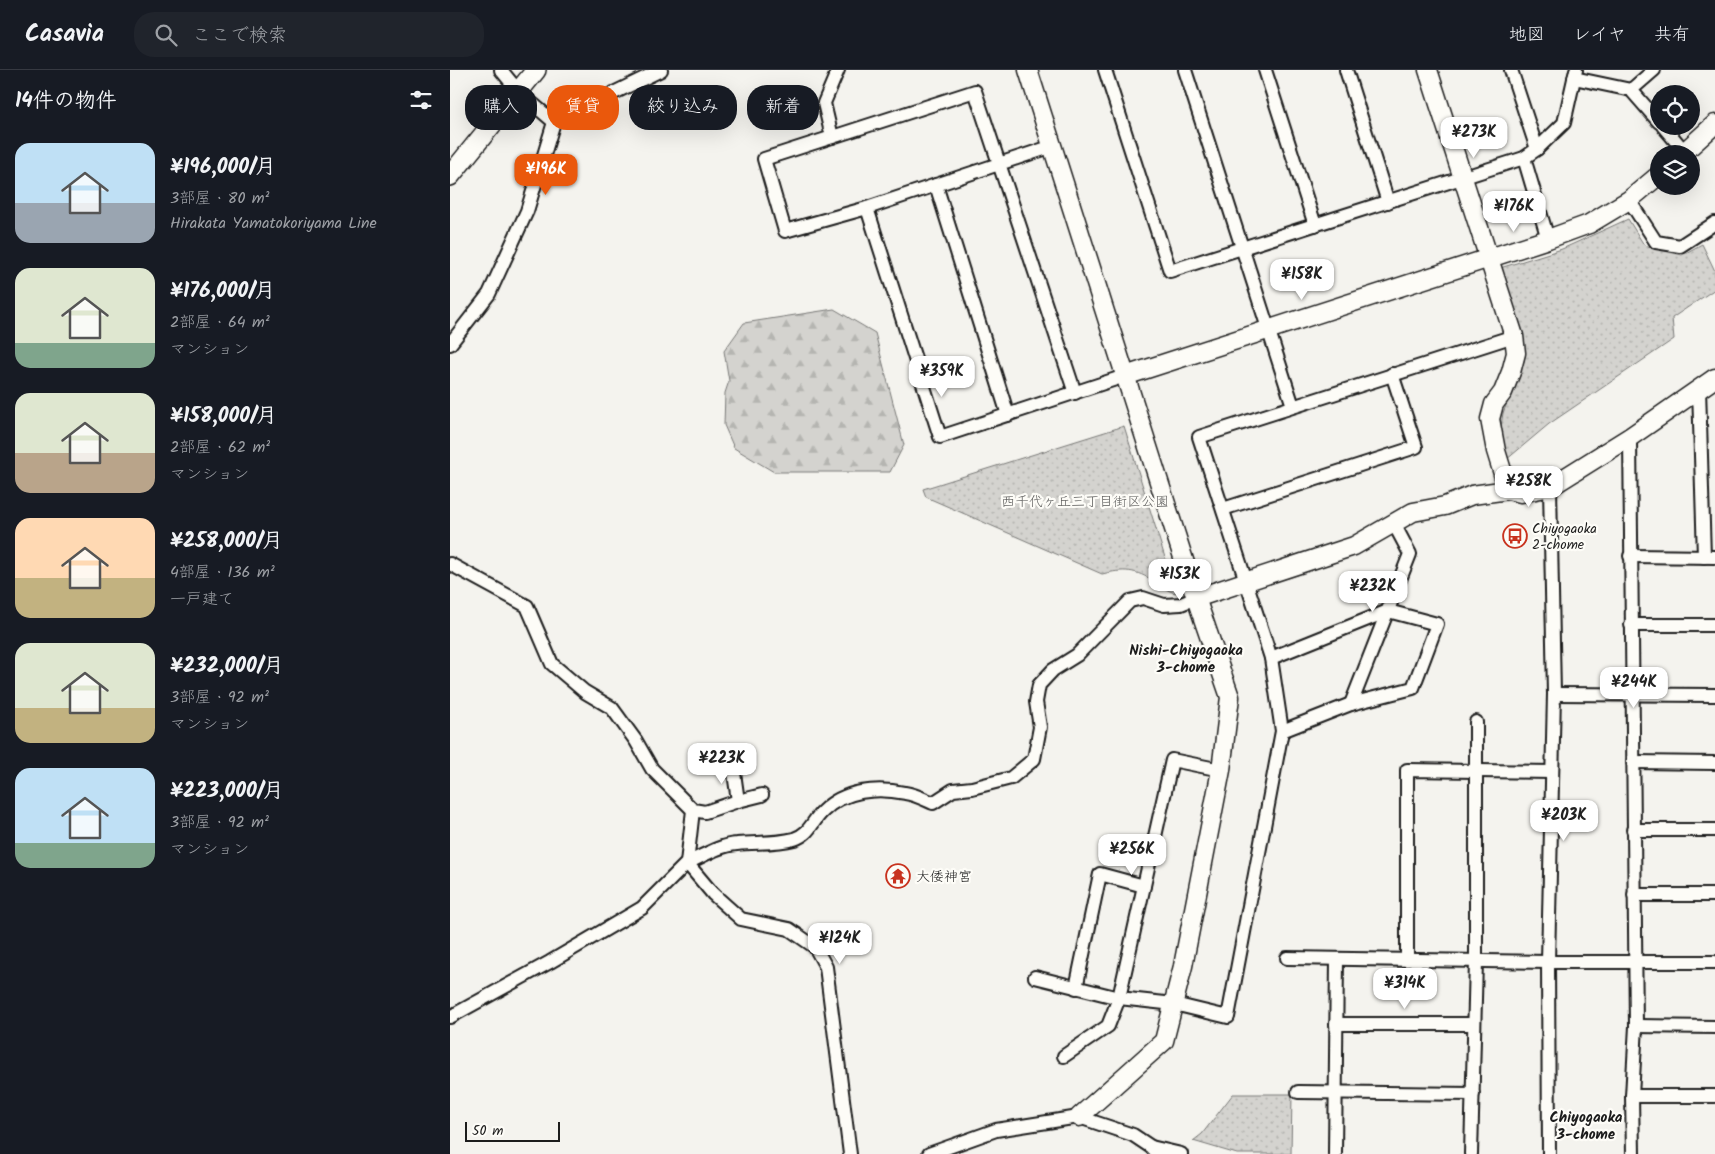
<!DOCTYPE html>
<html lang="ja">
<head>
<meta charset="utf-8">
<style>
  :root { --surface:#171b24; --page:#20242c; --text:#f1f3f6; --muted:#9ea1a6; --line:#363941; --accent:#ea580c }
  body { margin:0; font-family:Kalam,"Klee One",sans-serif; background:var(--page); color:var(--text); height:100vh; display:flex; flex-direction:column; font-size:19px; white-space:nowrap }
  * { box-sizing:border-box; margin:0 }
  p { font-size:16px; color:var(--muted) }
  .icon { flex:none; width:28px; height:28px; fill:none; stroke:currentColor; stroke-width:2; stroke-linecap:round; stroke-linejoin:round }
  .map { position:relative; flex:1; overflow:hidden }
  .side { display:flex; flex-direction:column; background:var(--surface); width:450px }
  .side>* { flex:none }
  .hud { position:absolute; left:15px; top:15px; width:475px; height:45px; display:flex; gap:10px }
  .tools { position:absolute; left:1200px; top:15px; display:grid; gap:10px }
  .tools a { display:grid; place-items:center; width:50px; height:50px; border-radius:50%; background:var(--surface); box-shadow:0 5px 20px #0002; font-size:25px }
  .scale { position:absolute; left:15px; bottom:12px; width:95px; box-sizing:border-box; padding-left:5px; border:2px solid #1c1c1c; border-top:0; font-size:14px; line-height:18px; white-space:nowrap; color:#1c1c1c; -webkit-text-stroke:4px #fdfcf7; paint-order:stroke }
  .price { position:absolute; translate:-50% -42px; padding:0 11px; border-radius:10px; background:#fff; color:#222; font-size:16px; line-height:32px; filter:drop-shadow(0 1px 2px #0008) }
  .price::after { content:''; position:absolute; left:50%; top:30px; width:15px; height:11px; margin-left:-8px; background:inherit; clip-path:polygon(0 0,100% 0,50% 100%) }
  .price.on { background:var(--accent); color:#fff }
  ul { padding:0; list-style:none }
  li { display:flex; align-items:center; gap:15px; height:125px; padding:0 15px }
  li span { display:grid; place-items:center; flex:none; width:140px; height:100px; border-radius:15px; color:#555 }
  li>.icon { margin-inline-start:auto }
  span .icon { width:60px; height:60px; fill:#fffc; stroke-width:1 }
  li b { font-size:21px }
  h2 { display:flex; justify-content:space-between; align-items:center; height:60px; padding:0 15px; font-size:21px }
  .chip { padding:0 18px; border-radius:20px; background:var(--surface); box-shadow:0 5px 20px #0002; font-size:18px; line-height:45px }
  .chip.on { background:var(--accent); color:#fff }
  header { display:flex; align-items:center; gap:30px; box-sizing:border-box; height:70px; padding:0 25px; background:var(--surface); border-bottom:1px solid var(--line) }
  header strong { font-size:24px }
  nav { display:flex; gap:28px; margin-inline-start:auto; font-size:18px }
  .search { width:350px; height:45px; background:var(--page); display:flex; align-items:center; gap:12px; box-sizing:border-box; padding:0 18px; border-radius:20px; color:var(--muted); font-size:19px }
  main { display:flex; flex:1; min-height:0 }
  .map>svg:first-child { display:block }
</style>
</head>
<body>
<header>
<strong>Casavia</strong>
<div class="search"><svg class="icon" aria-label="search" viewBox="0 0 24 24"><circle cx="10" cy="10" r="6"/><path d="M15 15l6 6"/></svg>ここで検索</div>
<nav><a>地図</a><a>レイヤ</a><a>共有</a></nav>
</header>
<main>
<section class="side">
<h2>14件の物件<svg class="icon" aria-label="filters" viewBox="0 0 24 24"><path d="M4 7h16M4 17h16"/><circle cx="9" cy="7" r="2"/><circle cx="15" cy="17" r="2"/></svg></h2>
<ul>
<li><span style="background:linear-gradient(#bfe0f5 60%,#9aa5b1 0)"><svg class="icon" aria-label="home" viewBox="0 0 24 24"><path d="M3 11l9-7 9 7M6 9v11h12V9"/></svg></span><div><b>¥196,000/月</b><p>3部屋 · 80 m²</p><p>Hirakata Yamatokoriyama Line</p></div></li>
<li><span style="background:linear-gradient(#dfe7d0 75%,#7fa58c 0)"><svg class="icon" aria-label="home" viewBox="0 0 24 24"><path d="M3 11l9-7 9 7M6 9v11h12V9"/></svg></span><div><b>¥176,000/月</b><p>2部屋 · 64 m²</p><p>マンション</p></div></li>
<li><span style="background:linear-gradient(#dfe7d0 60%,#b9a48a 0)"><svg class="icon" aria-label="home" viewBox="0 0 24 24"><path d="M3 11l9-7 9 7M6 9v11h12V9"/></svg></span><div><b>¥158,000/月</b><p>2部屋 · 62 m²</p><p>マンション</p></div></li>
<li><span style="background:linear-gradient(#ffd9b3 60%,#c2b280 0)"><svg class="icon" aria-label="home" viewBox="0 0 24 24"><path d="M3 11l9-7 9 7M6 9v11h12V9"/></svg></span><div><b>¥258,000/月</b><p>4部屋 · 136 m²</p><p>一戸建て</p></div></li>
<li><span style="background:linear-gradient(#dfe7d0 65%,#c2b280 0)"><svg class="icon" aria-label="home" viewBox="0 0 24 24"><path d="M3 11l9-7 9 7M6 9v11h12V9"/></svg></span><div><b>¥232,000/月</b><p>3部屋 · 92 m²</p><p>マンション</p></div></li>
<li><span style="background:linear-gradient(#bfe0f5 75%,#7fa58c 0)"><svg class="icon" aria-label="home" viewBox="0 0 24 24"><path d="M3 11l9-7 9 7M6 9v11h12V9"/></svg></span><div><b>¥223,000/月</b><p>3部屋 · 92 m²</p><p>マンション</p></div></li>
</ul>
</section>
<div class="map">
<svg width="1265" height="1084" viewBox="0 0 1265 1084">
  <defs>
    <pattern id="forest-firs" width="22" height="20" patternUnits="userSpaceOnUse" patternTransform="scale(1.25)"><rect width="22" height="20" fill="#d4d3cf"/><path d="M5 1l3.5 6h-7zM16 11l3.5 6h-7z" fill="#b5b5b1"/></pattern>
    <pattern id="park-dots" width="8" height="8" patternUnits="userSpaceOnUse" patternTransform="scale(1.25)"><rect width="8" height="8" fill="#d4d3cf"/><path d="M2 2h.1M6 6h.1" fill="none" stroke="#b5b5b1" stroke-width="1.8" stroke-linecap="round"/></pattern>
  </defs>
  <rect width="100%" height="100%" fill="#f4f3ee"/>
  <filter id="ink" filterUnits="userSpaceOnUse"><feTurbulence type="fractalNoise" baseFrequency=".02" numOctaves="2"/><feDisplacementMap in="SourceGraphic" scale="10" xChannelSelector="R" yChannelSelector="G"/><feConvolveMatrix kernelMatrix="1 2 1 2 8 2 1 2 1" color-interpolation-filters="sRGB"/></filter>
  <g filter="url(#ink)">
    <!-- forest -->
    <path fill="url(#forest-firs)" stroke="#787876" d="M384,239l41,24 29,112 -14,27h-116l-40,-24 -10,-23 1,-32 4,-12 -5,-30 20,-28z"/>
    <!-- park -->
    <g fill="url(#park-dots)" stroke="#787876">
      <path d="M1178,149l16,26 38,10 20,-11 13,27v18l-43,29 2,21 -125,85 -43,36 -6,-27 3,-20 21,-52 -2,-17 -22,-76 62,-19z"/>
      <path d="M674,356l52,167c-9,-2 -13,-6 -21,-11 -20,-13 -31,-13 -53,-8l-176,-77 -3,-8z"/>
      <path d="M783,1024h59l-1,60h-54l-44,-13 9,-7z"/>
    </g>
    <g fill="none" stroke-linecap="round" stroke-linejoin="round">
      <!-- street casing -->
      <g stroke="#1c1c1c" stroke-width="16">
        <g id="street">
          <path d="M51,0l18,22 35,30"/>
          <path d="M655,0l65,201 354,-113 13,-9 27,-26 12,-53"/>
          <path d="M735,0l108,336"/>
          <path d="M815,0l50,155"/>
          <path d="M896,0l42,132"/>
          <path d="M1061,0l26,79"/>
          <path d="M1124,8l57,12 28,32"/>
          <path d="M1181,20l23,-20"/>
          <path d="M1213,56l22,26"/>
          <path d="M382,67l-8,-34 14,-33"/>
          <path d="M603,76l-186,62 -82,23 -21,-72 211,-68 100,302"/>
          <path d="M1074,88l24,81"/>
          <path d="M486,115l72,230"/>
          <path d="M1179,130l27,42 24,4 35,-23"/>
          <path d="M417,138l73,229 185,-61"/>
          <path d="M0,274l39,-50 38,-83 27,-89 107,-52"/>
          <path d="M1249,318l5,169"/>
          <path d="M1180,367l6,589 -4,70 1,58"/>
          <path d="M773,439l193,-62 -24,-73"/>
          <path d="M1180,486l85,1"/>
          <path d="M0,494l77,42 25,58 33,28 27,16 24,33 16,28 41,41 -6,53 -45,45 -92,54 -100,55"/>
          <path d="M1181,555h84"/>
          <path d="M821,588l117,-47 49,13 -24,64 -62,16 -69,27"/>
          <path d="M1104,624l161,1"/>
          <path d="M901,634l59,-150 -17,-32"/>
          <path d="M1183,692l82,1"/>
          <path d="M283,696l5,35"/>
          <path d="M243,740l12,2 33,-11 24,-6"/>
          <path d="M1183,760h82"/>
          <path d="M1184,825h81"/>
          <path d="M837,888l261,4h167"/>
          <path d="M957,890v-190l145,2"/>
          <path d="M585,907l84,21 55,6 54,13 54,-286 -11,-73 -72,-221 315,-101"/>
          <path d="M626,918l24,-114 44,12"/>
          <path d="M886,954h138"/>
          <path d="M1186,956l79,1"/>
          <path d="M614,986l44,-30 11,-28 53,-238 49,10"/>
          <path d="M848,1022l175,2"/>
          <path d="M1182,1026h83"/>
          <path d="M701,1077l30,7"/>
          <path d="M400,1084l-24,-187 -11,-20 -26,-18 -48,-10 -28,-25 -26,-31c16,-7 33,-18 50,-19 19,-2 39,0 57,-5 16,-5 18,-18 29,-28 21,-21 54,-24 82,-18 9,1 19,6 28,10l20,-13 19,-2 39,-10 23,-19 6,-32 -4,-25 3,-17 14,-15 24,-15 53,-54 13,-3 21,7 17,-1 15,-6"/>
          <path d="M479,1084l67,-24 83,-13 54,18 18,12 6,7"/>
          <path d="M885,1084l2,-195"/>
          <path d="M1021,1084l5,-193v-239"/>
          <path d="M1099,1084l-1,-192 6,-268 -4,-207"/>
        </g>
      </g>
      <!-- secondary casing -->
      <g stroke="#1c1c1c" stroke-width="21">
        <g id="secondary">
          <path d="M578,0l168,528 34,99 -9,73 -38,196 -19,75 -85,76"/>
          <path d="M978,0l86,266 2,17 -5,19 -8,20 -9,12 -4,15 6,32 12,39"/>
          <path d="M1232,84l33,-30"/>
          <path d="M675,306l423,-137 41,-15 40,-24 30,-25"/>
          <path d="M746,528l158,-52 59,-34 32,-6 27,-11 36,-5 13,3 29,-6 80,-50 85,-59"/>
        </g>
      </g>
      <!-- primary casing -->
      <g stroke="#1c1c1c" stroke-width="22">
        <path id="primary" d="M0,106l86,-106"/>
      </g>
      <!-- street -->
      <use href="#street" stroke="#fdfcf7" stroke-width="12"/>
      <!-- secondary -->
      <use href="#secondary" stroke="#fdfcf7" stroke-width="18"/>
      <!-- primary -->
      <use href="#primary" stroke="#fdfcf7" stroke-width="19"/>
    </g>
  </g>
  <!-- icons -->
  <defs>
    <g id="bus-ring" transform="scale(1.25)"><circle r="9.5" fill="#fdfcf7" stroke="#c8321e" stroke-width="1.5"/><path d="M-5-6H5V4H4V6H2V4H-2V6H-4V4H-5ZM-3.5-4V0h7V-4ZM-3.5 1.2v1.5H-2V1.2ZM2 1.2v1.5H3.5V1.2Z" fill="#c8321e"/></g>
    <g id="temple-ring" transform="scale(1.25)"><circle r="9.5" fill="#fdfcf7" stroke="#c8321e" stroke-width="1.5"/><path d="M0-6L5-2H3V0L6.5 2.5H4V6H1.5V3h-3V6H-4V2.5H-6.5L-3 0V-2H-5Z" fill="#c8321e"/></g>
  </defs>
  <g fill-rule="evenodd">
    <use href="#bus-ring" x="1065" y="466"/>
    <use href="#temple-ring" x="448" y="806"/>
  </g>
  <g text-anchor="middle" stroke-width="4.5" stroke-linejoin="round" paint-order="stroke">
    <!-- park labels -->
    <g font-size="14" fill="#5c5c5b" stroke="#fdfcf7">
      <text x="635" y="436">西千代ヶ丘三丁目街区公園</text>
    </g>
    <!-- poi labels -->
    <g font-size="14" fill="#1c1c1c" stroke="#fdfcf7" text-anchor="start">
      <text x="1082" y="463">Chiyogaoka<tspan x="1082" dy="16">2-chome</tspan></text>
      <text x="466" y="811">大倭神宮</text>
    </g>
    <!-- neighbourhood labels -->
    <g font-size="15" font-weight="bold" fill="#1c1c1c" stroke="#fdfcf7">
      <text x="736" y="585">Nishi-Chiyogaoka<tspan x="736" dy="17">3-chome</tspan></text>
      <text x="1136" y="1052">Chiyogaoka<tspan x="1136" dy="17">3-chome</tspan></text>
    </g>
  </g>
</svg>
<div class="tools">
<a><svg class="icon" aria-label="locate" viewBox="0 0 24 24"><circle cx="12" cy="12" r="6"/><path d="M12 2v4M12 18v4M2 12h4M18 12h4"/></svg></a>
<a><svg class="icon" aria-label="layers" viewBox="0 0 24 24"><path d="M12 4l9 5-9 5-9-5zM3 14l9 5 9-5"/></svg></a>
</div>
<div class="scale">50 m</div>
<b class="price" style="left:1024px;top:89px">¥273K</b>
<b class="price on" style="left:96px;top:126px">¥196K</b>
<b class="price" style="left:1064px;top:163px">¥176K</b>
<b class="price" style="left:852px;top:231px">¥158K</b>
<b class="price" style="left:492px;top:328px">¥359K</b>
<b class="price" style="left:1079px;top:438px">¥258K</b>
<b class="price" style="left:730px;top:531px">¥153K</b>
<b class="price" style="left:923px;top:543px">¥232K</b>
<b class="price" style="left:1184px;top:639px">¥244K</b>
<b class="price" style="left:272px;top:715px">¥223K</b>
<b class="price" style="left:1114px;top:772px">¥203K</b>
<b class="price" style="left:682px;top:806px">¥256K</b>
<b class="price" style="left:390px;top:895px">¥124K</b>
<b class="price" style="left:955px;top:940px">¥314K</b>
<div class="hud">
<a class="chip">購入</a>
<a class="chip on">賃貸</a>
<a class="chip">絞り込み</a>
<a class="chip">新着</a>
</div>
</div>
</main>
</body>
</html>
